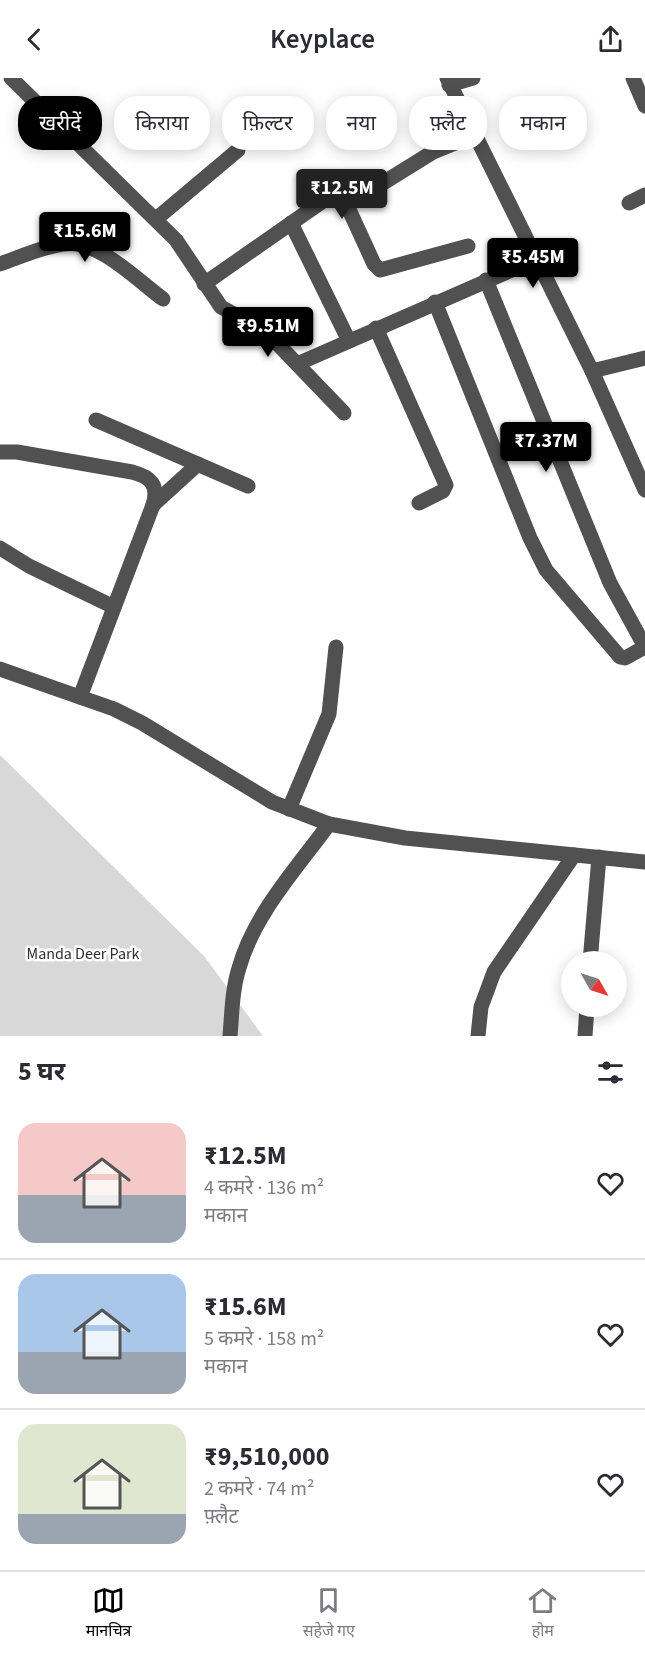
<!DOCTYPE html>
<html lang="hi">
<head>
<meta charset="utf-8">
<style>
  :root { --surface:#fff; --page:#f2f2f3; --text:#2b2b33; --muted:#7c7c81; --line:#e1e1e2; --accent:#000 }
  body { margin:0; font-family:"Source Sans 3","Noto Sans Devanagari",sans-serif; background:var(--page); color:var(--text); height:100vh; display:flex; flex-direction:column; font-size:22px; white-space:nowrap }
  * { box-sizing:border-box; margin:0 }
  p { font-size:20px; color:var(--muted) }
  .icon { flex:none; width:33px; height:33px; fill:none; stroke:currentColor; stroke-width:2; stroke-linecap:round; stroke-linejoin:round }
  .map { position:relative; height:958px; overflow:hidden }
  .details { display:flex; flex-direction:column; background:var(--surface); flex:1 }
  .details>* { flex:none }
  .guide { position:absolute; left:18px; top:18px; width:609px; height:54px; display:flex; gap:12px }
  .needle { width:39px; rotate:129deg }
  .buttons { position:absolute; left:561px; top:873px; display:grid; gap:12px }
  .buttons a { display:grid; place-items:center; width:66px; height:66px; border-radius:50%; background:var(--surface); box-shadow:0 3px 15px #0003; font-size:30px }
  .price { position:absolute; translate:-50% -51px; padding:0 14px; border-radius:6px; background:var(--accent); color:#fff; font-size:20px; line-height:39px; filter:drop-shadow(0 2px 3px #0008) }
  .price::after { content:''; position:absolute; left:50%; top:36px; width:18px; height:14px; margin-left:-9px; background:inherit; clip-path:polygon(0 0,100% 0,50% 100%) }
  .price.selected { background:#222; color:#fff }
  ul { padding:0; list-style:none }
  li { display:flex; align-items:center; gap:18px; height:150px; padding:0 18px }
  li+li { border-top:2px solid var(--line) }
  li span { display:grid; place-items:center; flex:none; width:168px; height:120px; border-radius:18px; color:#555 }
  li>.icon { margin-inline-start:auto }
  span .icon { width:72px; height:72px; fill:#fffc; stroke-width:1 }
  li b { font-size:26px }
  h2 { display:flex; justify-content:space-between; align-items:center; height:72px; padding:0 18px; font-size:26px }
  .pill { padding:0 21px; border-radius:24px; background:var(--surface); box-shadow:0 3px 15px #0003; font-size:21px; line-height:54px }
  .pill.selected { background:var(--accent); color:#fff }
  header { display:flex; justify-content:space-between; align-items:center; height:78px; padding:0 18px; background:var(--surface); font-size:27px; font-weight:600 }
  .tab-bar { display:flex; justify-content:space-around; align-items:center; height:84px; border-top:2px solid var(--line); background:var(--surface); font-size:16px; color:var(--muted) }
  .tab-bar a { display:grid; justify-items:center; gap:3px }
  .tab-bar .selected { color:var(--accent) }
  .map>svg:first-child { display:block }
</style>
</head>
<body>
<header><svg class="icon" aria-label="back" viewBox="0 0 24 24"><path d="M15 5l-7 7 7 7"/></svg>Keyplace<svg class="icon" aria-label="share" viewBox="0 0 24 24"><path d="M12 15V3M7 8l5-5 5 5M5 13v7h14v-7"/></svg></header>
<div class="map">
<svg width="645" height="958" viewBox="0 0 645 958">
  <rect width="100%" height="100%" fill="#fff"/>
  <!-- green -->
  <path fill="#d8d8d8" d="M0,677l204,201 59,80h-263z"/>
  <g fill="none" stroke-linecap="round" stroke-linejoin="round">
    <!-- minor -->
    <g stroke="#515151" stroke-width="15">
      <path d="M11,0l165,162 45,67 37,20 14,11 72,75"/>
      <path d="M447,0l145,293 53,119"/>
      <path d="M633,0l12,28"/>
      <path d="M449,7l24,-7"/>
      <path d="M346,125l28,61 6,6 88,-24"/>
      <path d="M629,125l16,-8"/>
      <path d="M156,141l82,-69"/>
      <path d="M291,145l58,118"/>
      <path d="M0,186c20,-7 42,-17 63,-20 34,-6 74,36 100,55"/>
      <path d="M486,202l124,303 35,64"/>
      <path d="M204,206l129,-90h6l10,10 84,-52 42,-17"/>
      <path d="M435,224l95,236 16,32 74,87 5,1 20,-11"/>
      <path d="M376,250l70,157 -3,6 -24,12"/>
      <path d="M297,286l240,-105"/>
      <path d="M592,293l53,-13"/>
      <path d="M96,342l152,66"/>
      <path d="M0,374h17l115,20c19,5 27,13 21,33l-73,192"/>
      <path d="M153,427l45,-41"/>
      <path d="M0,470l29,18 85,41"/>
      <path d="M0,591l114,40 28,14 130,79 57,22 76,14 240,24"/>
      <path d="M289,731l40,-95 7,-67"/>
      <path d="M590,884l9,-105"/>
      <path d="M230,958c2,-23 2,-46 9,-68 15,-54 58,-100 90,-144"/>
      <path d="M478,958l3,-29 13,-35 80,-117"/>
      <path d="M585,958l2,-30"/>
    </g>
  </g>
  <g text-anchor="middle" stroke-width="5" stroke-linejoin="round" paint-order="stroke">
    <!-- park labels -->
    <g font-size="16" fill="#2f2f2f" stroke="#fff">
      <text x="83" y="881">Manda Deer Park</text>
    </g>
  </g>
</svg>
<div class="buttons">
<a><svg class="needle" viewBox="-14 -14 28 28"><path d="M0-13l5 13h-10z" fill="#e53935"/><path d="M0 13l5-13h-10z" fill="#7c7c81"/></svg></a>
</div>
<b class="price selected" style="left:342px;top:142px">₹12.5M</b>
<b class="price" style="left:85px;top:185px">₹15.6M</b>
<b class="price" style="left:533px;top:211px">₹5.45M</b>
<b class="price" style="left:268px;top:280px">₹9.51M</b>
<b class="price" style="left:546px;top:395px">₹7.37M</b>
<div class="guide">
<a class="pill selected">खरीदें</a>
<a class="pill">किराया</a>
<a class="pill">फ़िल्टर</a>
<a class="pill">नया</a>
<a class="pill">फ़्लैट</a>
<a class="pill">मकान</a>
</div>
</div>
<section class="details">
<h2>5 घर<svg class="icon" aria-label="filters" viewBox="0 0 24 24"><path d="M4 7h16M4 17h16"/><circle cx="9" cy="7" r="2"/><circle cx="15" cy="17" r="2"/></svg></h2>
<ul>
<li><span style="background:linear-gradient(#f6c9c9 60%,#9aa5b1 0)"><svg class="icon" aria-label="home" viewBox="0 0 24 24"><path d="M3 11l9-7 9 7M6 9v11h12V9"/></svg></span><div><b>₹12.5M</b><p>4 कमरे · 136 m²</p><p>मकान</p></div><svg class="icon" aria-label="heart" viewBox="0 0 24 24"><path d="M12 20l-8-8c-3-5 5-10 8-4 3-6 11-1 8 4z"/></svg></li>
<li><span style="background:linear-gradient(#a9c7e8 65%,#9aa5b1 0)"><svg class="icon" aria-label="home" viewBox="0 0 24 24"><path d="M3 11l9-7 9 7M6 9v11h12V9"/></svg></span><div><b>₹15.6M</b><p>5 कमरे · 158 m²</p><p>मकान</p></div><svg class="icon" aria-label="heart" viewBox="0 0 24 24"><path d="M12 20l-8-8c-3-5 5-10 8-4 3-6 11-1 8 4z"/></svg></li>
<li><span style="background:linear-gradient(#dfe7d0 75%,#9aa5b1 0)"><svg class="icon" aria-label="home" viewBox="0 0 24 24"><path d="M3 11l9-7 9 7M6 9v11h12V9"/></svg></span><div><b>₹9,510,000</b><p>2 कमरे · 74 m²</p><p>फ़्लैट</p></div><svg class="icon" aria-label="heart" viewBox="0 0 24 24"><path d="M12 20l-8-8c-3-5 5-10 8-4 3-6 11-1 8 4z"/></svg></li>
</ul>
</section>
<nav class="tab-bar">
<a class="selected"><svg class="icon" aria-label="map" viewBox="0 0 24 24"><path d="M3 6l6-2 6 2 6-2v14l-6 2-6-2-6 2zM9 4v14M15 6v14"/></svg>मानचित्र</a>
<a><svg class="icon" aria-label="saved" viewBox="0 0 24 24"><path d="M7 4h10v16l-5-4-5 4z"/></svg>सहेजे गए</a>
<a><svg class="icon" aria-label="home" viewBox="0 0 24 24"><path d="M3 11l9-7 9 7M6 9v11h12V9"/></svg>होम</a>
</nav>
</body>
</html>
